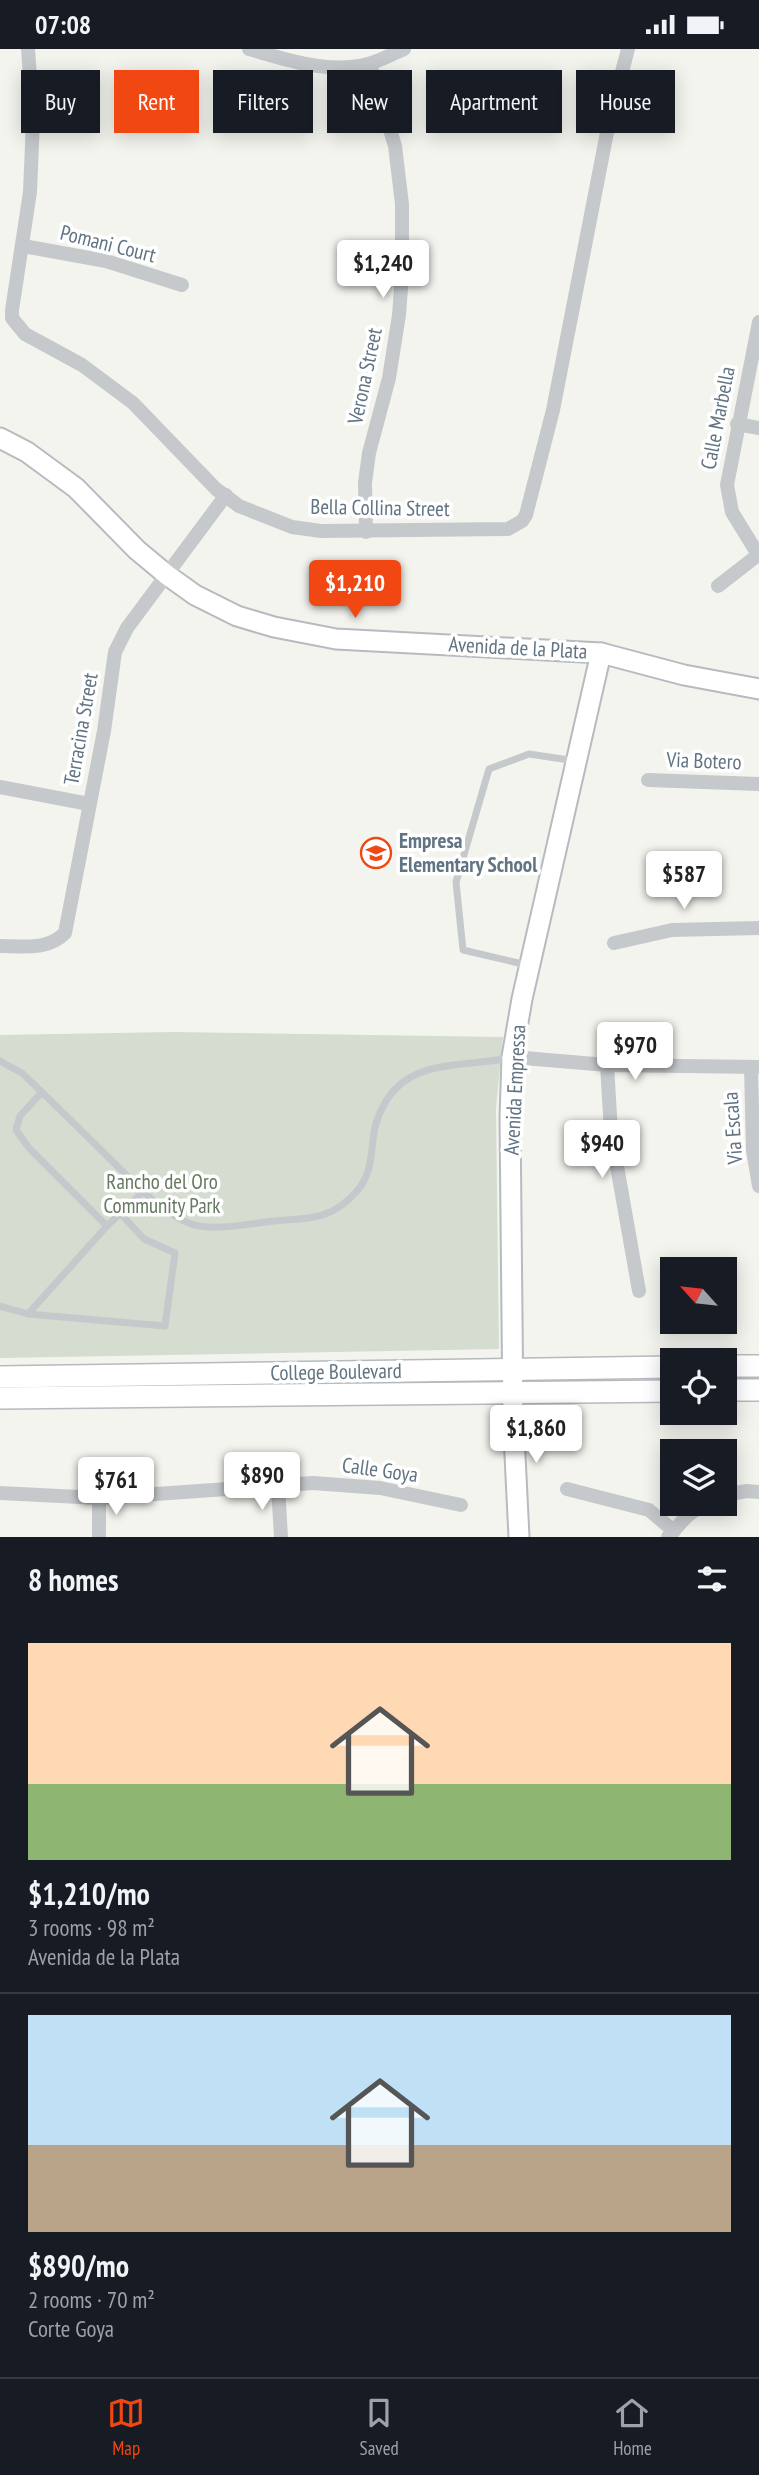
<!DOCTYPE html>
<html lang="en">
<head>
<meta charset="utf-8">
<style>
  :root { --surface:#171b24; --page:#20242c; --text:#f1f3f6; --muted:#9ea1a6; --line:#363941; --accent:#f04713 }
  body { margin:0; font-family:"PT Sans Narrow",sans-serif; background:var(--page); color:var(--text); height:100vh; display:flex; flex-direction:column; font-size:26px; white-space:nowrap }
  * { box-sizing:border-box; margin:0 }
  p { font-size:23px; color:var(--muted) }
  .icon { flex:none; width:38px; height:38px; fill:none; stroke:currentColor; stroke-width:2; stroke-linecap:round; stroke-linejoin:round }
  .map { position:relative; height:1488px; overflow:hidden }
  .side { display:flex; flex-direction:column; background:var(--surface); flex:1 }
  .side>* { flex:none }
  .banner { position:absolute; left:21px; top:21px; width:718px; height:63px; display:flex; gap:14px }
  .needle { width:46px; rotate:297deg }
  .controls { position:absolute; left:660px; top:1208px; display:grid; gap:14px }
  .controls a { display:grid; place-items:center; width:77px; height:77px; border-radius:0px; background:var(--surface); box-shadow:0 4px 18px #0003; font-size:35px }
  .price { position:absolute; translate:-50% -60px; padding:0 16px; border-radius:7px; background:#fff; color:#222; font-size:23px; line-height:46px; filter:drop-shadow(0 2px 4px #0008) }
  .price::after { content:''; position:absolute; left:50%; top:42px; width:21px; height:16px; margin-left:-10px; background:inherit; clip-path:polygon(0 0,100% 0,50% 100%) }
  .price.selected { background:var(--accent); color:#fff }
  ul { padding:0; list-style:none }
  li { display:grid; align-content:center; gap:14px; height:371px; padding:0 28px }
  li+li { border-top:2px solid var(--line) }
  li span { display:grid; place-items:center; height:217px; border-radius:0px; color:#555 }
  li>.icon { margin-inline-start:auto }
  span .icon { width:126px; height:126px; fill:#fffc; stroke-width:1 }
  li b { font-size:30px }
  h2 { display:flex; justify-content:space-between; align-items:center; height:84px; padding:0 28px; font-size:30px }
  .chip { padding:0 24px; border-radius:0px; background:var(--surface); box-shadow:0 4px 18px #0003; font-size:24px; line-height:63px }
  .chip.selected { background:var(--accent); color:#fff }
  .status { display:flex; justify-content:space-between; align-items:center; height:49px; padding:0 35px; background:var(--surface); direction:ltr }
  .status svg { height:19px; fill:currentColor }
  .dock { display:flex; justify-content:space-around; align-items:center; height:98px; border-top:2px solid var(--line); background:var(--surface); font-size:19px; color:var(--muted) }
  .dock a { display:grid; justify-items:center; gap:4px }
  .dock .selected { color:var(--accent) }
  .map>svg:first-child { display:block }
</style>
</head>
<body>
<div class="status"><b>07:08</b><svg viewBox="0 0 49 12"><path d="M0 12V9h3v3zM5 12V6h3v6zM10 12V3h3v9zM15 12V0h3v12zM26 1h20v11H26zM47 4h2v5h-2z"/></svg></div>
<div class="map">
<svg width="759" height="1488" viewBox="0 0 759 1488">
  <rect width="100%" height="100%" fill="#f4f4ef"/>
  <!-- green -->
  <path fill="#d5dcd0" d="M173,983l330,5 -7,71 3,241 -499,9v-323z"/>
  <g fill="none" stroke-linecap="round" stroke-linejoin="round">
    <!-- secondary casing -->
    <g stroke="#b5bbbf" stroke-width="23">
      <g id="secondary">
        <path d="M0,389l27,14 49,36 61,62 30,25 28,20 42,21 37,11 62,12 265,14 83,22 75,14"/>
        <path d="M519,1488l-6,-122 -3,-298 2,-60 10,-58 79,-346"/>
      </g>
    </g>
    <!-- primary casing -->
    <g stroke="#b6babe" stroke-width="24">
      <g id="primary">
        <path d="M724,1317h35"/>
        <path d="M0,1328l672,-10"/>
        <path d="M724,1341h35"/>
        <path d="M0,1349l672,-7"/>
      </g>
    </g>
    <!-- lane -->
    <g stroke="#c6c9cc" stroke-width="7">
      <path d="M527,916l-64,-15 -7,-68 33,-113 40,-15 47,7"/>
      <path d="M0,1012l22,12c29,28 58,56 87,85 25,24 49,53 82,66 22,8 61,-1 84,-3 35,-3 57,-1 82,-30 15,-17 14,-38 17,-59 2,-13 7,-23 14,-34 27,-40 80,-31 121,-40"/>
      <path d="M42,1043l-22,24 -4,14 13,18 78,78"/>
      <path d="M120,1164l24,26 31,14 -10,73 -137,-12 79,-88 37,-35"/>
      <path d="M0,1257l28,8"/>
    </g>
    <!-- street -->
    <g stroke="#c6c9cc" stroke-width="14">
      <path d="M28,0l5,71 -3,72 -18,118v8l13,16 57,31 51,38 83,86 23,17 53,21 29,4 187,-2 14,-8 4,-6 27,-105 57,-293 18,-68"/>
      <path d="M249,0c39,11 78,25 119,15 12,-3 24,-10 36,-15"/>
      <path d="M23,197l83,15 76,24"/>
      <path d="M759,273l-32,163 5,27 27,44"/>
      <path d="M737,375l22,4"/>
      <path d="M366,483l-1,-49 4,-30 20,-75 10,-63 3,-40v-71l-7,-58 -25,-82"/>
      <path d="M718,537l40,-31"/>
      <path d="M648,731l111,4"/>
      <path d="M0,738l89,17"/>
      <path d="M614,894l58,-13 87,-2"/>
      <path d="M0,897c24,0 47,5 65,-13l39,-202 11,-79 12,-24 99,-133"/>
      <path d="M512,1008l95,8 152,2"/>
      <path d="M607,1016l4,67 28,159"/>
      <path d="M751,1018l2,83 6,36"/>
      <path d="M278,1437l3,51"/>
      <path d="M567,1440l82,21 25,21"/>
      <path d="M0,1444l99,5 214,-15 67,5 81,17"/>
      <path d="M724,1446l23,-4 12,1"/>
      <path d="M99,1449v39"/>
      <path d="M668,1488l19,-21 18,-13"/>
    </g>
    <!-- secondary -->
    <use href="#secondary" stroke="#fff" stroke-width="19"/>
    <!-- primary -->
    <use href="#primary" stroke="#fff" stroke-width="21"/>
  </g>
  <!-- icons -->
  <defs>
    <g id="school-ring" transform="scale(1.575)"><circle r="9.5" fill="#fff" stroke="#f04713" stroke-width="1.5"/><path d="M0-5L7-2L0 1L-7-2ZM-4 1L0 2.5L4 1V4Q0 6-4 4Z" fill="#f04713"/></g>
  </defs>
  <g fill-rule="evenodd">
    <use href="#school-ring" x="376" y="804"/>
  </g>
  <g text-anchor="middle" stroke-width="7" stroke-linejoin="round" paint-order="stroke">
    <!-- street labels -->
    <g font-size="21" fill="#617483" stroke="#fff">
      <text transform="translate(108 195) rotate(14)" y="7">Pomani Court</text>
      <text transform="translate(365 327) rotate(-78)" y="7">Verona Street</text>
      <text transform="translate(718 369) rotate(-79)" y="7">Calle Marbella</text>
      <text transform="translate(380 459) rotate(1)" y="7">Bella Collina Street</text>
      <text transform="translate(518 599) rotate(3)" y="7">Avenida de la Plata</text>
      <text transform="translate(81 680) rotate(-80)" y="7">Terracina Street</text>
      <text transform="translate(704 712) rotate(2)" y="7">Via Botero</text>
      <text transform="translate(515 1041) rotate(-87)" y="7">Avenida Empressa</text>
      <text transform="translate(733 1079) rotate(-94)" y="7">Via Escala</text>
      <text transform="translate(336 1323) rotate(-1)" y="7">College Boulevard</text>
      <text transform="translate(380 1421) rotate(8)" y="7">Calle Goya</text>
    </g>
    <!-- poi labels -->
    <g font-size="21" font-weight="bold" fill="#617483" stroke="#fff" text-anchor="start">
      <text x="399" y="799">Empresa<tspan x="399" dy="24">Elementary School</tspan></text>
    </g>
    <!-- park labels -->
    <g font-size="21" fill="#657a60" stroke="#fff">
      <text x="162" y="1140">Rancho del Oro<tspan x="162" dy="24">Community Park</tspan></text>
    </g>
  </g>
</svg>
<div class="controls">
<a><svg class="needle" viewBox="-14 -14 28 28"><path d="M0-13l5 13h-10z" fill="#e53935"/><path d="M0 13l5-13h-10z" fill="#9ea1a6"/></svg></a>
<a><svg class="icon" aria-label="locate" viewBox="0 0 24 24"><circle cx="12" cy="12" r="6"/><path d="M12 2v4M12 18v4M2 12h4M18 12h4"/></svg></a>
<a><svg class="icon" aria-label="layers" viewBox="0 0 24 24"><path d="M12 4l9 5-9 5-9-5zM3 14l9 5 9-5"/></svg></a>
</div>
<b class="price" style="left:383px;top:251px">$1,240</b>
<b class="price selected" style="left:355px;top:571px">$1,210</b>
<b class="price" style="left:684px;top:862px">$587</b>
<b class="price" style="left:635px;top:1033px">$970</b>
<b class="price" style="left:602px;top:1131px">$940</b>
<b class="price" style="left:536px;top:1416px">$1,860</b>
<b class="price" style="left:262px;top:1463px">$890</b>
<b class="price" style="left:116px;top:1468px">$761</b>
<div class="banner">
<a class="chip">Buy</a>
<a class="chip selected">Rent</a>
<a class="chip">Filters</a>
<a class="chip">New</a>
<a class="chip">Apartment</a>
<a class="chip">House</a>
</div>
</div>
<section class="side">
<h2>8 homes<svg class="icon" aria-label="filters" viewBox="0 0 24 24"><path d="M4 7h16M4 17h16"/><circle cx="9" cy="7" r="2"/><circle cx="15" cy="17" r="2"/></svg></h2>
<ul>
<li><span style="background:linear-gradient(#ffd9b3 65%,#8fb573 0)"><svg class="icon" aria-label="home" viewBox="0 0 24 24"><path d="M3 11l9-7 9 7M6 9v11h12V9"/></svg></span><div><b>$1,210/mo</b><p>3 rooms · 98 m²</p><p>Avenida de la Plata</p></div></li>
<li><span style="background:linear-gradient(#bfe0f5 60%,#b9a48a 0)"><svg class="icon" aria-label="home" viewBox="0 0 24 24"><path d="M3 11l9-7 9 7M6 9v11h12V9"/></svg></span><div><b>$890/mo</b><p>2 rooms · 70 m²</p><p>Corte Goya</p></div></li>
</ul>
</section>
<nav class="dock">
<a class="selected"><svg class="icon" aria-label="map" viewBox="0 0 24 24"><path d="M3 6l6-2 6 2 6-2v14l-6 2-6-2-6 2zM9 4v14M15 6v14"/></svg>Map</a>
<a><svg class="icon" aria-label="saved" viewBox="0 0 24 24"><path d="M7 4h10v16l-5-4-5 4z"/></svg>Saved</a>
<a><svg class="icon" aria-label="home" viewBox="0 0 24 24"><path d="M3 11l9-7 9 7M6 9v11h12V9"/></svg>Home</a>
</nav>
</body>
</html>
